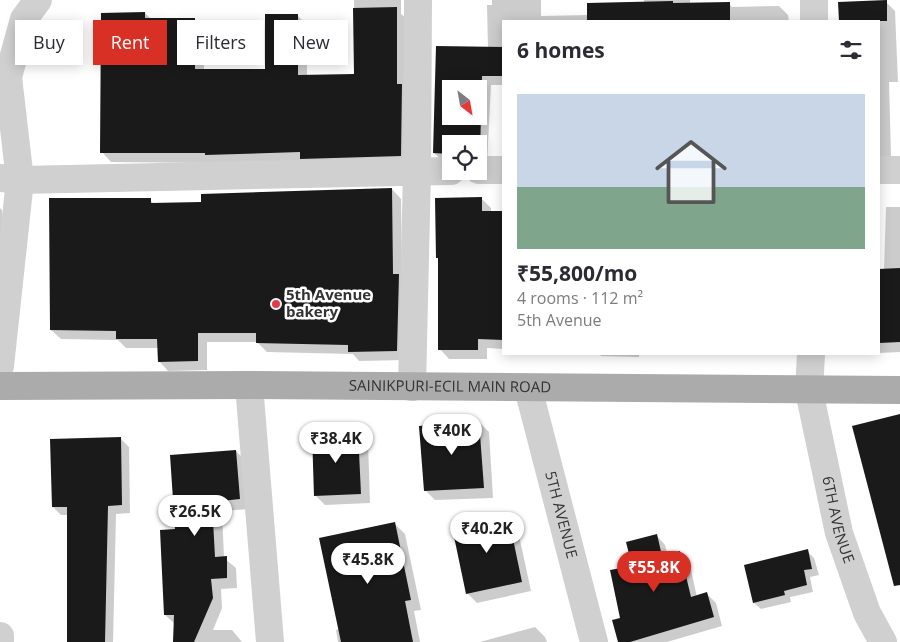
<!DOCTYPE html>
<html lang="en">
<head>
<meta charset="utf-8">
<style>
  :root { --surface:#fff; --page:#f2f2f3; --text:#2b2b33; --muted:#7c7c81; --accent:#d93025 }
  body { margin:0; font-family:"Open Sans",sans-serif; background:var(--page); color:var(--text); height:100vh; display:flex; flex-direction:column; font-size:19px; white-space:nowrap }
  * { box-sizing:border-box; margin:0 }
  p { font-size:16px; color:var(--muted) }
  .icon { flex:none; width:28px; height:28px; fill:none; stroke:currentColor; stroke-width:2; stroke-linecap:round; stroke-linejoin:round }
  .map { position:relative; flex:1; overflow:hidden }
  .details { position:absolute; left:502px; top:20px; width:378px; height:335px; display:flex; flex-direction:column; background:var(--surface); border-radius:0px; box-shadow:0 2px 12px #0003 }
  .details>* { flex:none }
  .banner { position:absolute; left:15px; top:20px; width:412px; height:45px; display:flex; gap:10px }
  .needle { width:32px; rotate:149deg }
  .fabs { position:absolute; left:442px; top:80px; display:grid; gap:10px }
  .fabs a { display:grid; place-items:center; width:45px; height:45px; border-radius:0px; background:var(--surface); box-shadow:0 2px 12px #0003; font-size:25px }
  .price { position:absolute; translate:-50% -42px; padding:0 11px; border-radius:18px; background:#fff; color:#222; font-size:16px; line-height:32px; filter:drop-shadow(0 1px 2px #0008) }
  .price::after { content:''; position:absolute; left:50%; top:30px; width:15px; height:11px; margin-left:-8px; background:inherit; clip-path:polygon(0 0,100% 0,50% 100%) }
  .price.selected { background:var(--accent); color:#fff }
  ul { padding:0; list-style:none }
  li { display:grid; align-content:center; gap:10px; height:265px; padding:0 15px }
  li span { display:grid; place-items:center; height:155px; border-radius:0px; color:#555 }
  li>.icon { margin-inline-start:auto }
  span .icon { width:90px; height:90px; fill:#fffc; stroke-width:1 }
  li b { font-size:21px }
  h2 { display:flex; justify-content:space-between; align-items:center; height:60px; padding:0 15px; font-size:21px }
  .tag { padding:0 18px; border-radius:0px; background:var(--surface); box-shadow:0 2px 12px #0003; font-size:18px; line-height:45px }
  .tag.selected { background:var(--accent); color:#fff }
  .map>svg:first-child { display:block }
</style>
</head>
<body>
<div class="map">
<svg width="900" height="642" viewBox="0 0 900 642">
  <rect width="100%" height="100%" fill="#fff"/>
  <!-- shadow -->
  <g fill="#0003" fill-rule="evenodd">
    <path d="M354,0h47v14l5,4 4,147 -299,-3 -9,-10 43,-139 6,6h43l10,10v42l62,-1 31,-55 10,10v51l48,-1z"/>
    <path d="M492,0h49v16l47,-1 56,-12v-3h46v4h39l3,3 47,-1 9,9 1,6h-285v64h-13l-4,79 -8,-1v-19h-28v18h-7l-10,-9 3,-106 51,1 -1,-43h5zM451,89h28v27h-28z"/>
    <path d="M886,2l9,9 3,71h-9l2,75h-12v-136h-39v-18z"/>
    <path d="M392,189l9,10 1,80 4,81 -47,1 -6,-7 -86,-2 -10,-10h-50v28l-39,1 -9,-10v-13h-33l-8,-8 -57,-1 -10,-9 99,-130 4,4 48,-1z"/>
    <path d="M481,198l10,10v4h13v137l-17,-1v11h-38l-9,-10z"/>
    <path d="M886,207h14v145l-21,1v-83h5z"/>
    <path d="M0,208l2,2 1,72 -3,25z"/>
    <path d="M599,354h40v3l-38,-1z"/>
    <path d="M844,354h30l-28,1z"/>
    <path d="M479,422l10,10 4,66 -58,2 -10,-10z"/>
    <path d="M357,432l11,10 2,61 -45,2 -10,-10z"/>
    <path d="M120,438l9,9 1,66 -14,1 -3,128h-46l2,-127h-8l-8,-8z"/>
    <path d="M236,451l10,10 3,48 -27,2 2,47 12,10 1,20 -16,1 1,19 -9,22h19l10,12h-68l1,-18 -10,-9 11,-85z"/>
    <path d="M507,516l10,10 14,65 -54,12 -10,-10z"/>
    <path d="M395,524l10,10 16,76 -7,1 6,31h-82l-2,-12 3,-1z"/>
    <path d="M657,536l8,9 3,11 12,-3 9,8 8,36 10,-3 9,9 6,23 -55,16h-47l2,-23 11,-52z"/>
    <path d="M807,551l7,7 5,17 -9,2 3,15 -23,5 1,5 -30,7 -7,-6z"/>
    <path d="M535,627l10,10 2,5h-67z"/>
  </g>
  <!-- building -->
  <g fill="#1a1a1a" fill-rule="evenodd">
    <path d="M887,0v21h-48l-1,-19z"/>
    <path d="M673,1v2l57,-1v19h-143v-18z"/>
    <path d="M397,7v77h5l-1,72 -101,3v-7l-95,3v-2h-105l1,-140 44,-1v6h50v51h70v-55h33v61l56,-1 -1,-66z"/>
    <path d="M436,46l68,1v29h-22l-2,78 -1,-10h-28v10l-18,-1zM451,89h28v27h-28z"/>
    <path d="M392,188l1,86h6l-2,77 -49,1v-7l-92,-2v-10h-58v28l-40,1 -1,-23h-41v-8l-66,-1 -1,-132h102v5l50,-1v-8z"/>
    <path d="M482,197v14h22v129l-26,-1v11h-40v-92h-2l-1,-60z"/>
    <path d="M900,268v74l-21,1v-74z"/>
    <path d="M900,414v171l-6,1 -42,-160z"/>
    <path d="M479,421l5,67 -60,3 -5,-65z"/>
    <path d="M358,431l3,63 -47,2 -2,-63z"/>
    <path d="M121,437l1,68 -14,1 -3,136h-38v-135h-15l-2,-68z"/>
    <path d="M236,450l4,49 -28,3 3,55 12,-1v22l-16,1 2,19 -19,44h-21l1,-27h-10l-4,-85 15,-1 -5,-74z"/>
    <path d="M508,515l14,67 -56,12 -14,-67z"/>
    <path d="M395,522l16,78 -6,1 8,41h-72l-22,-104z"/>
    <path d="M657,534l5,22 18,-5 11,46 16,-5 7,25 -84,25h-12l-6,-22 8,-2 -10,-48 22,-4 -6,-24z"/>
    <path d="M808,549l4,20 -8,1 3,15 -23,6 1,4 -32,8 -9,-38z"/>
  </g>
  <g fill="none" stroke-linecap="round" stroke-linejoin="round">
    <!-- minor -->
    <g stroke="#d0d0d0" stroke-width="28">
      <path d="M814,0v21"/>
      <path d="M0,68l8,9 12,103 -20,186"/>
      <path d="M8,77l16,-58 14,-19"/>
      <path d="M479,170h25"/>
      <path d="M879,170h21"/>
      <path d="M0,178l20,2 431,-9"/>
      <path id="s1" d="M811,354l-2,37 30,142 28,80 16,29"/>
      <path d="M249,385l21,257"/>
      <path d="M412,387l5,-216 1,-171"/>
      <path id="s2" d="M528,388l66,254"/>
      <path d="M0,636v6"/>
    </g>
    <!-- major -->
    <path stroke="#ababab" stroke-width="28" id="s3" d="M0,386l249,-1 651,5"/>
  </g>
  <!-- markers -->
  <circle fill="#e63946" stroke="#fff" stroke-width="2" cx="276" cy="304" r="5"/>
  <g text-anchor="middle" stroke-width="5" stroke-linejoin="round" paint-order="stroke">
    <!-- poi labels -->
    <g font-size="15" font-weight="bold" fill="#333" stroke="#fff" text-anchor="start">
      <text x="286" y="300">5th Avenue<tspan x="286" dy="17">bakery</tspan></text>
    </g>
    <!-- street labels -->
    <g font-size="15" fill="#333" stroke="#fff">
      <text dy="5" stroke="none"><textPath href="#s3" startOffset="450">SAINIKPURI-ECIL MAIN ROAD</textPath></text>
      <text dy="5" stroke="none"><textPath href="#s2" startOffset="131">5TH AVENUE</textPath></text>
      <text dy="5" stroke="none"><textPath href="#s1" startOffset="169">6TH AVENUE</textPath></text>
    </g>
  </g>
</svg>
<div class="fabs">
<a><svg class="needle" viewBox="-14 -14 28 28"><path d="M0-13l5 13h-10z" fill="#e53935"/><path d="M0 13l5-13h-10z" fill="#7c7c81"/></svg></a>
<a><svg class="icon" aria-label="locate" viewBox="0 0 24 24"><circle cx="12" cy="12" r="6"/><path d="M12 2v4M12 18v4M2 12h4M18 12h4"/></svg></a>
</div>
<b class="price" style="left:452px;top:456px">₹40K</b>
<b class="price" style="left:336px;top:464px">₹38.4K</b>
<b class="price" style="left:195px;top:537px">₹26.5K</b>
<b class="price" style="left:487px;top:554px">₹40.2K</b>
<b class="price" style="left:368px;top:585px">₹45.8K</b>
<b class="price selected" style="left:654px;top:593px">₹55.8K</b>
<div class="banner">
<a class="tag">Buy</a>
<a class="tag selected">Rent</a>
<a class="tag">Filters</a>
<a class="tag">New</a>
</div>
<section class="details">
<h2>6 homes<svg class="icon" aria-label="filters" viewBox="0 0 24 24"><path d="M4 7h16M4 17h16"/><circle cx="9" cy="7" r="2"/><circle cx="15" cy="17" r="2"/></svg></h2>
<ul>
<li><span style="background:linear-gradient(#c9d6e8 60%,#7fa58c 0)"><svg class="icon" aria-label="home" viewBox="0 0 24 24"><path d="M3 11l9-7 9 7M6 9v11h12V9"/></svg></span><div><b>₹55,800/mo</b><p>4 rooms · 112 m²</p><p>5th Avenue</p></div></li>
</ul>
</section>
</div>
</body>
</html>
